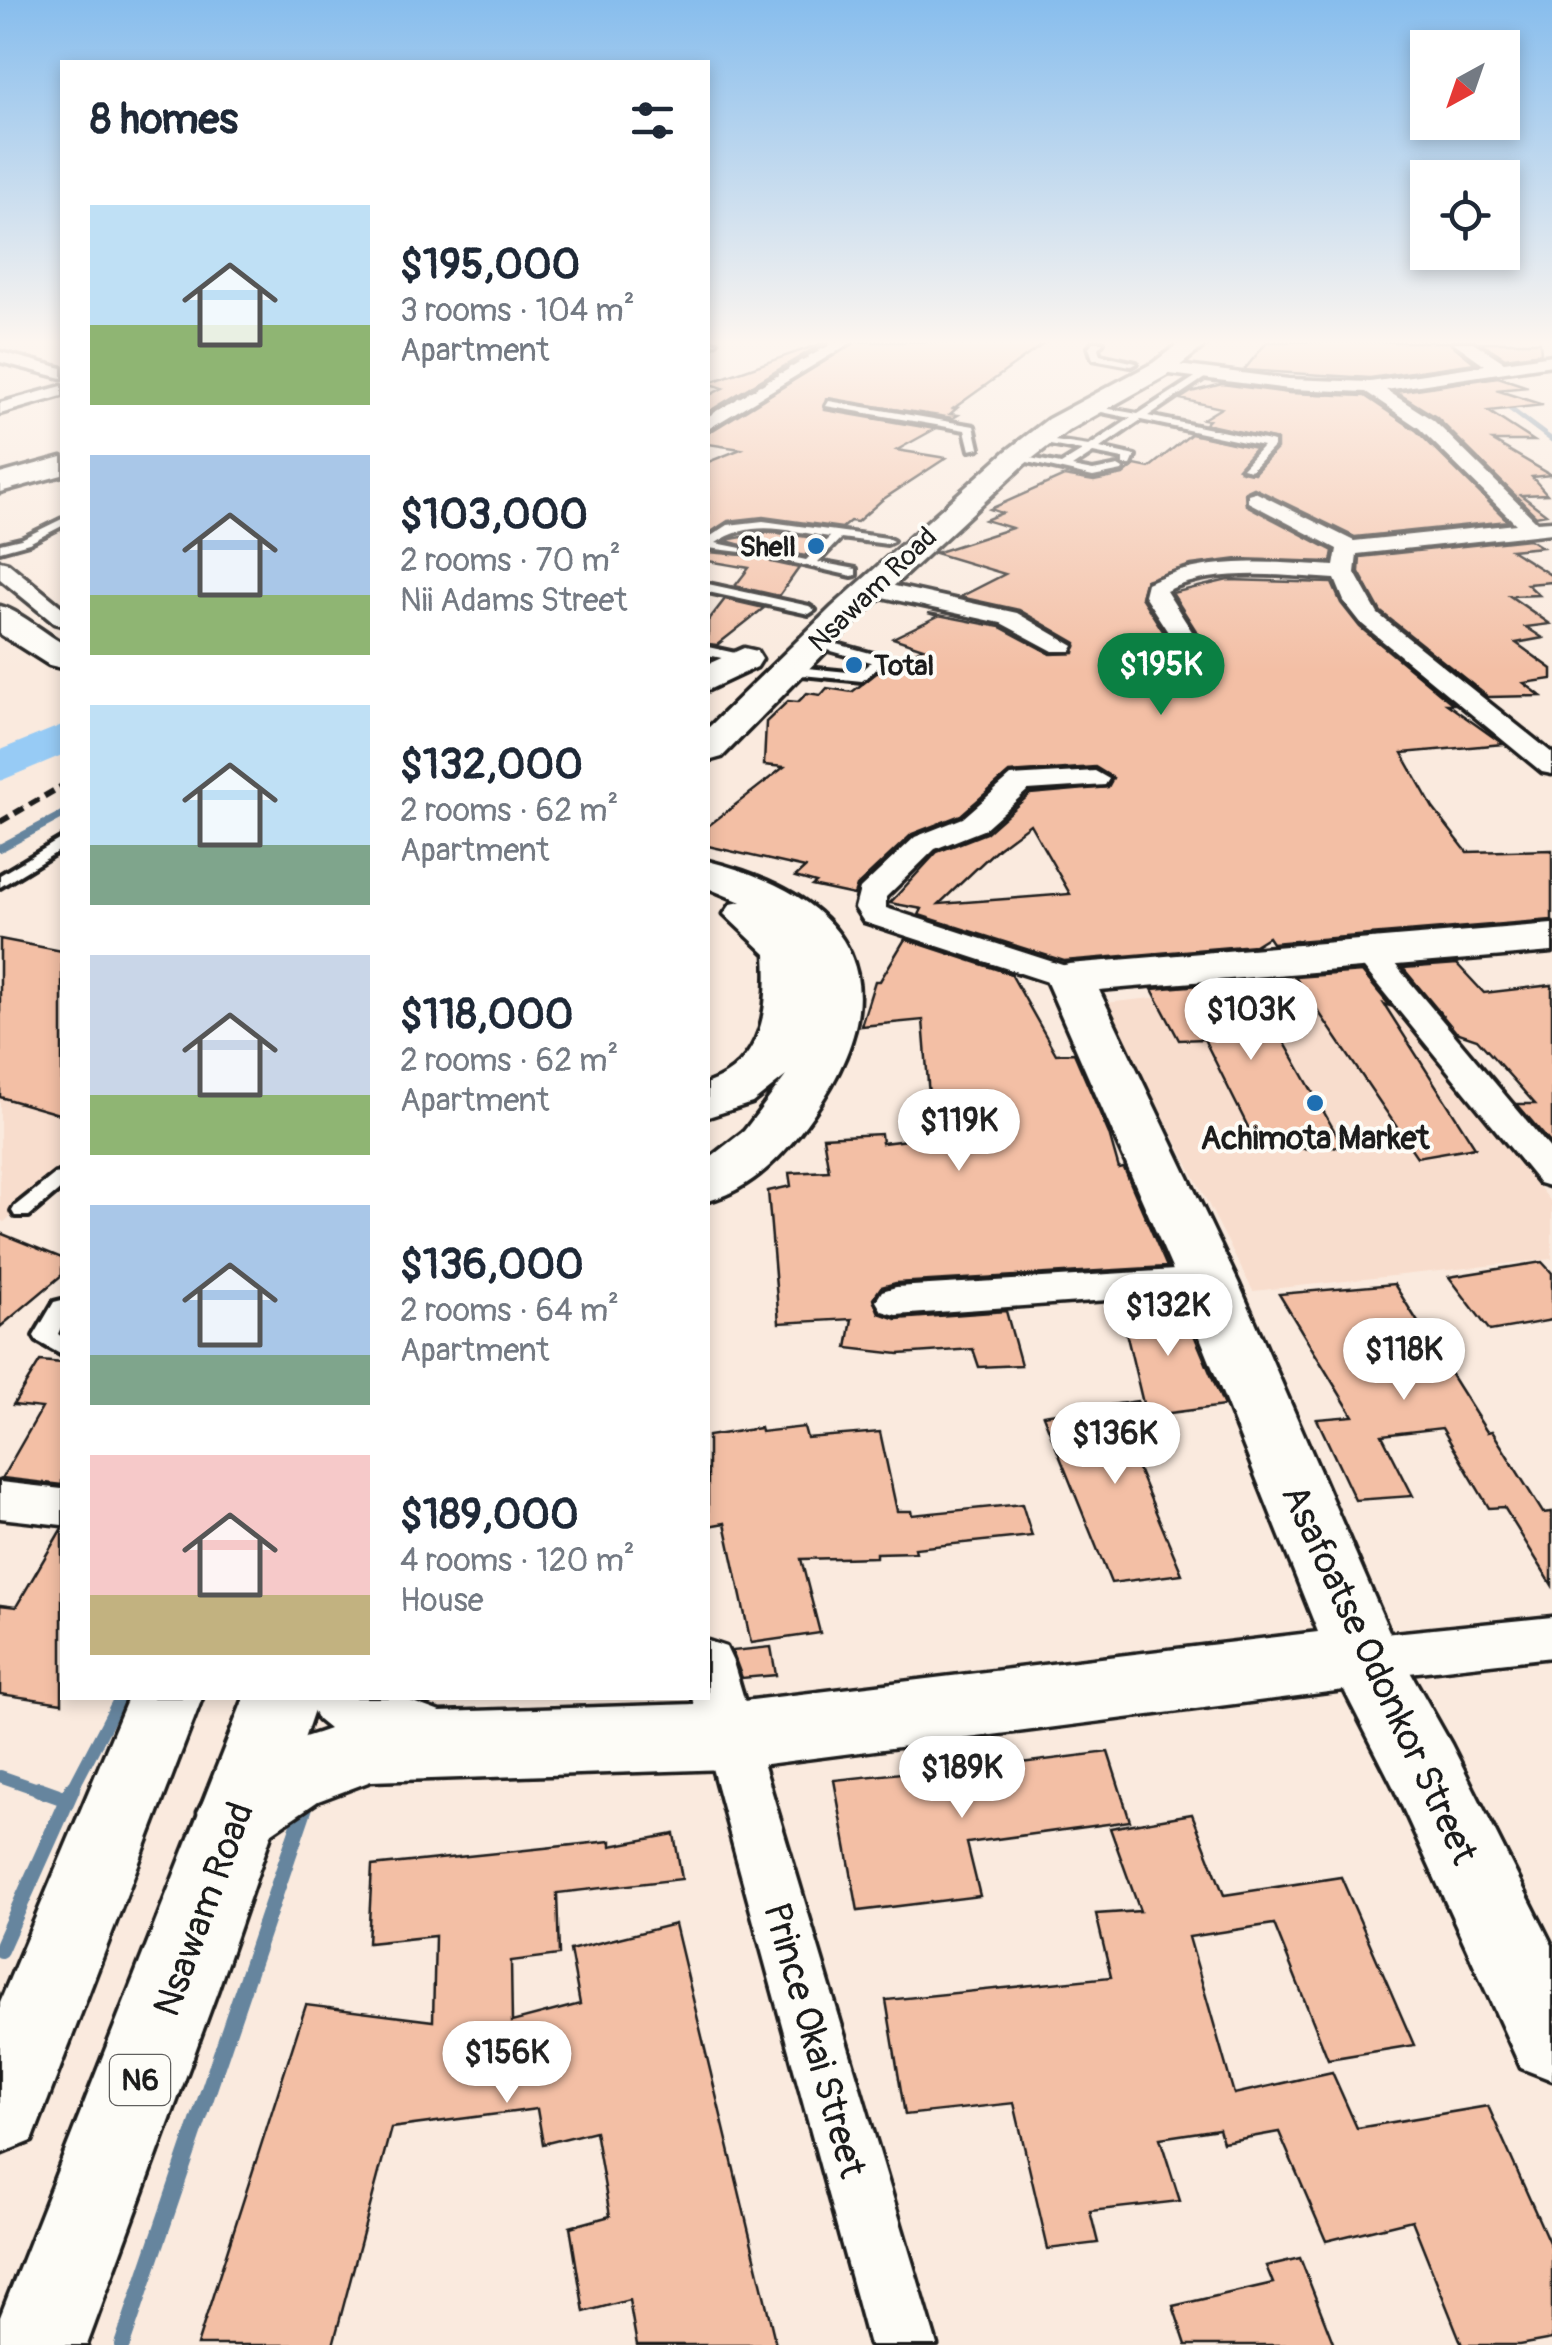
<!DOCTYPE html>
<html lang="en">
<head>
<meta charset="utf-8">
<style>
  :root { --surface:#fff; --page:#f2f2f3; --text:#1f2937; --muted:#747a83; --accent:#0b8043 }
  body { margin:0; font-family:Pangolin,sans-serif; background:var(--page); color:var(--text); height:100vh; display:flex; flex-direction:column; font-size:38px; white-space:nowrap }
  * { box-sizing:border-box; margin:0 }
  p { font-size:32px; color:var(--muted) }
  .icon { flex:none; width:55px; height:55px; fill:none; stroke:currentColor; stroke-width:2; stroke-linecap:round; stroke-linejoin:round }
  .map { position:relative; flex:1; overflow:hidden }
  .panel { position:absolute; left:60px; top:60px; width:650px; height:1640px; display:flex; flex-direction:column; background:var(--surface); border-radius:0px; box-shadow:0 5px 15px #0003 }
  .panel>* { flex:none }
  .needle { width:65px; rotate:220deg }
  .controls { position:absolute; left:1410px; top:30px; display:grid; gap:20px }
  .controls a { display:grid; place-items:center; width:110px; height:110px; border-radius:0px; background:var(--surface); box-shadow:0 5px 15px #0003; font-size:50px }
  .price { position:absolute; translate:-50% -85px; padding:0 22px; border-radius:35px; background:#fff; color:#222; font-size:32px; line-height:65px; filter:drop-shadow(0 2px 5px #0008) }
  .price::after { content:''; position:absolute; left:50%; top:60px; width:30px; height:22px; margin-left:-15px; background:inherit; clip-path:polygon(0 0,100% 0,50% 100%) }
  .price.on { background:var(--accent); color:#fff }
  ul { padding:0; list-style:none }
  li { display:flex; align-items:center; gap:30px; height:250px; padding:0 30px }
  li span { display:grid; place-items:center; flex:none; width:280px; height:200px; border-radius:0px; color:#555 }
  li>.icon { margin-inline-start:auto }
  span .icon { width:120px; height:120px; fill:#fffc; stroke-width:1 }
  li b { font-size:42px }
  h2 { display:flex; justify-content:space-between; align-items:center; height:120px; padding:0 30px; font-size:42px }
  .map>svg:first-child { display:block }
</style>
</head>
<body>
<div class="map">
<svg width="1552" height="2345" viewBox="0 0 1552 2345">
  <rect width="100%" height="100%" fill="#faeade"/>
  <filter id="ink" filterUnits="userSpaceOnUse"><feTurbulence type="fractalNoise" baseFrequency=".01" numOctaves="2"/><feDisplacementMap in="SourceGraphic" scale="20" xChannelSelector="R" yChannelSelector="G"/><feConvolveMatrix kernelMatrix="1 2 1 2 8 2 1 2 1" color-interpolation-filters="sRGB"/></filter>
  <g filter="url(#ink)">
    <!-- built -->
    <g fill="#f8ddcd">
      <path d="M62,973v202l-58,47 -4,-2v-203z"/>
      <path d="M1372,975l180,228v56l-299,32 -148,-288z"/>
    </g>
    <g fill="none" stroke-linecap="round" stroke-linejoin="round">
      <!-- stream-far3 -->
      <path stroke="#66859e" stroke-width="5" d="M1501,402l51,38"/>
      <!-- stream-far2 -->
      <path stroke="#66859e" stroke-width="8" d="M0,848l62,-33"/>
      <!-- stream-far1 -->
      <g stroke="#66859e" stroke-width="12">
        <path d="M0,1776l46,16"/>
        <path d="M71,1792l49,-94"/>
      </g>
      <!-- stream -->
      <g stroke="#66859e" stroke-width="16">
        <path d="M39,1789l28,10"/>
        <path d="M0,1950l72,-161"/>
        <path d="M122,2345l186,-547"/>
      </g>
      <!-- river -->
      <path fill="#97cbf5" fill-rule="evenodd" d="M62,725v30l-62,26v-31z"/>
    </g>
    <!-- building -->
    <g fill="#f3bfa5" stroke="#1c1c1c" stroke-width="2.5" fill-rule="evenodd">
      <path d="M856,342h190l-92,66h3l-7,6 8,1 -5,3 -127,-19 -1,11 110,19 -38,21 49,8 -64,42 -25,22 -7,-1 -8,7 -79,-11 -35,4 -20,13v-72l33,-13 -33,-5v-11z"/>
      <path d="M1267,342h182l26,21 -105,15 -126,-8z"/>
      <path d="M1480,342h60l1,11 -36,5z"/>
      <path d="M823,343l-115,69v-16l15,-8 -15,-5z"/>
      <path d="M1498,377l30,10 -32,3 47,15 -55,6 46,30h-41l58,34 -19,2 15,17 -26,1 25,19 -10,2 -100,-99 -40,-25z"/>
      <path d="M1222,384l67,9 76,3 52,35 91,90 -153,16 -101,-49 -9,4 1,13 87,46 -2,11 -93,-3 -47,6 -45,15 -5,17 51,79 11,4 15,-8 1,-5 -47,-74 56,-13 104,3 9,20 19,24 93,77h-6l56,40 -101,9 31,55 34,44 85,-2v70l-280,23 -4,-6 -13,8 -191,16 -145,-46 3,-6 -32,-6 47,-51 49,-19 44,-39 78,-7 5,-9 -18,-11 -86,6 -48,42 -49,19 -55,52 -3,9 -42,-9 4,-3 -21,-6 10,-9 -97,-22v-20l76,-59 -20,-2 2,-43 22,-21 10,1 9,-9 14,2 6,-7 25,4 31,-24 40,-20 -30,-10 45,-22 -10,-3 72,14 51,27 23,-1 2,-10 -57,-33 -59,-13 45,-23 -70,-21 77,-25 -27,-8 17,-7 -12,-4 74,-33 30,5 29,-6 12,-10 14,3 42,-34 65,14 -18,20 16,5 23,-24v-9l-72,-16 4,-4 -6,-1 18,-11 -41,-9 11,-7zM1030,824l40,70 -131,10 59,-56z"/>
      <path d="M771,532l51,7 -17,17 -26,-6 -9,5 1,7 28,6 -20,28 -44,-10 14,-18 -41,-7v-9l35,3 1,-9 -17,-5 4,-2z"/>
      <path d="M1529,539l13,8 -31,3 41,26v6l-25,2 12,11 -29,1 40,28 -24,3 17,11 -27,5 36,26v10l-28,4 17,13 -53,1 -107,-85 -22,-40 1,-15z"/>
      <path d="M725,599l39,9 -47,37 -9,-1v-23z"/>
      <path d="M0,939l62,12v164l-62,-18z"/>
      <path d="M905,939l106,35 45,80 18,-1 35,81 10,35 5,-1 43,99 -271,16 -15,4 -8,12 6,14 17,6 110,-8 15,54 -42,2 -6,-18 -74,5 -52,-6 5,-29 -73,4 -11,-132 23,-5 -2,-13 40,-2 -6,-34 58,-3 1,9 58,-7 -10,-27 -7,-89 -62,6 14,-45h5z"/>
      <path d="M1457,964l27,29 68,-8v160l-35,-41h18l-58,-65 -21,-7 -53,-64z"/>
      <path d="M1362,972l28,34 -6,-2 91,143 -58,10 -122,-180z"/>
      <path d="M1250,981l93,165 -83,5 -56,-112 -25,1 -27,-51z"/>
      <path d="M0,1233l62,25v17l-62,52z"/>
      <path d="M1542,1262l10,11v47l-62,11 -41,-54z"/>
      <path d="M1394,1284l93,148 5,-1 51,82 9,-1v73l-48,-78 -15,1 -47,-80 -60,7 31,61 -58,4 -38,-81 36,-3 -74,-122z"/>
      <path d="M1179,1299l45,107 -78,10 -27,-113z"/>
      <path d="M40,1361l22,2v122l-60,-7 40,-70 -29,-3z"/>
      <path d="M1137,1401l28,56 -30,5 47,112 -71,9 -68,-168z"/>
      <path d="M804,1427l3,11 73,-6 17,79h14l1,4 110,-11 10,32 -117,12 1,4 -40,1v4l-75,2 19,74 -69,10 -26,-120 -17,3v-90l52,-8 1,4z"/>
      <path d="M62,1528v175l-62,-9v-89l16,2z"/>
      <path d="M771,1647l5,28 -34,3 -10,-27z"/>
      <path d="M1108,1752l22,69 -163,22 13,53 -122,15 -24,-131 115,-12 1,4z"/>
      <path d="M1192,1814l32,81 117,-18 73,168 -86,14 -54,-135 -85,13 45,157 98,-22 25,56 131,-22 64,143v90l-33,6h-57l-50,-125 -86,21 -47,-109 -56,10 -4,-13 -59,9 20,63 -90,10 8,32 -50,6 -34,-146 -109,12 -19,-115 225,-23 -15,-63 44,-3 -30,-83z"/>
      <path d="M674,1834l8,45 -125,14 2,62 -48,6 1,61 68,-18 -10,-54 105,-26 101,421h-139l-8,-45 -45,12 -14,-85 40,-11 -15,-85 -52,13 -6,-35 -146,19 -58,217h-136l109,-340 127,16 2,-85 -67,7 4,-77 239,-25v5z"/>
      <path d="M1300,2258l34,87h-148l-13,-39 100,-23 -7,-17z"/>
    </g>
    <g fill="none" stroke-linecap="round" stroke-linejoin="round">
      <!-- lane casing -->
      <g stroke="#1c1c1c" stroke-width="8">
        <g id="lane">
          <path d="M1093,342h10l-5,6 2,7 36,8 -5,3 -38,-7 -4,-12z"/>
          <path d="M1203,372l3,5 -58,39 126,26v4l-23,24 -9,-2 21,-22 -122,-26 -41,28 35,8 -4,9h-8v-6l-30,-6 -21,14 21,4 25,-5 5,3 -1,2 -29,6 -83,-19 5,-3 46,9 21,-13 -48,-9v-4l55,8 42,-28 -44,-9v-4l51,9z"/>
          <path d="M829,401l145,25 5,22 -9,2 -5,-20 -139,-24z"/>
          <path d="M62,519v7l-33,17 -29,8v-7l21,-5z"/>
          <path d="M763,521l124,17 6,3 -6,3 -46,-6 -23,24 38,7v6l-4,1 -80,-18 6,-4 28,6 24,-23c-41,-6 -78,-19 -114,6l25,5v4l-33,-4v-10l20,-13z"/>
          <path d="M708,584l101,22 6,4 -6,4 -101,-22z"/>
          <path d="M815,638l70,19 2,3 -25,21 -80,-8v-6l5,-1 71,7 13,-11 -61,-17 -1,-3z"/>
          <path d="M708,647l41,9 2,3 -7,4 -36,-8z"/>
          <path d="M62,838v11l-62,38v-12z"/>
          <path d="M62,1172v16l-33,28h-14l-3,-5 3,-5 40,-32z"/>
          <path d="M62,1300v25l-4,9 4,3v18l-25,-14 -3,-5 20,-34z"/>
        </g>
      </g>
      <!-- street casing -->
      <g stroke="#1c1c1c" stroke-width="7">
        <g id="street">
          <path d="M708,342h9l-9,6z"/>
          <path d="M832,342h20l-144,87v-13z"/>
          <path d="M1453,342h20l31,20 48,-7v10l-166,25 47,30 104,102 15,-1v12l-195,21 -2,19 23,41 174,139v21l-10,-2 -180,-148 -18,-23 -9,-22c-54,-3 -118,-12 -169,12l50,78 -12,7 -9,-2 -51,-79 3,-12c58,-27 124,-21 187,-17l3,-17 -89,-47v-8l7,-2 99,49 162,-17 -97,-96 -53,-36 -77,-3 -127,-16 -9,-5 9,-5 127,16 81,3 115,-17z"/>
          <path d="M0,352l62,16v10l-62,-16z"/>
          <path d="M62,386v10l-62,18v-11z"/>
          <path d="M0,561l8,2 54,44v18l-8,-2 -54,-44z"/>
          <path d="M872,581l145,32 57,33 -3,5h-18l-52,-28 -137,-30 -3,-5z"/>
          <path d="M1095,771l14,8 -4,6 -77,5 -45,40 -48,19 -49,48v11l195,63 4,7 -4,7h-24l-193,-63 -9,-14 5,-19 55,-52 48,-19 48,-42z"/>
          <path d="M1367,941l11,3 174,207v36l-13,-4 -183,-225 -5,-7 5,-7z"/>
          <path d="M1208,1268l14,4 6,10 -6,10 -326,23 -14,-4 -6,-10 6,-10 14,-4z"/>
          <path d="M0,1482l62,7v36l-62,-7z"/>
          <path d="M1552,1617v40l-188,21 -18,-6 -7,-15 7,-15 18,-6z"/>
          <path d="M708,1641l18,6 7,15 204,683h-68l-176,-647h15z"/>
        </g>
      </g>
      <!-- secondary casing -->
      <g stroke="#1c1c1c" stroke-width="7">
        <g id="secondary">
          <path d="M62,457v18l-62,17v-18z"/>
          <path d="M1552,924v28l-453,38 139,292 157,363 56,99 101,201v135l-31,-12 -128,-282 -49,-96 -617,79 -356,12 -53,20 -53,36 -28,10 -28,-10 -11,-25c23,-50 81,-66 131,-83l-11,-9 -11,-22h95l38,14 287,-9 591,-71 -140,-350 -133,-304 7,-10 17,-4z"/>
        </g>
      </g>
      <!-- primary casing -->
      <g stroke="#1c1c1c" stroke-width="7">
        <g id="primary">
          <path d="M0,606c19,5 43,26 62,37v25l-13,-3 -49,-31z"/>
          <path d="M708,861c148,37 196,124 104,255 -26,37 -59,73 -104,85v-42l36,-28 42,-55 -34,27 -44,14v-34c56,-20 61,-77 58,-129l-42,-40 7,-10 10,-2 -33,-14z"/>
        </g>
      </g>
      <!-- highway casing -->
      <g stroke="#1c1c1c" stroke-width="7">
        <g id="highway">
          <path d="M1181,342h28l-38,31 -103,58 -43,33 -169,157 -134,136 -14,4v-33l124,-121 173,-155 43,-33 105,-56z"/>
          <path d="M744,648l13,3 5,8 -5,8 -49,23v-26z"/>
          <path d="M128,1698h74l-170,443 -32,13v-152z"/>
          <path d="M244,1698h74l-100,291 -131,356h-87v-28z"/>
        </g>
      </g>
      <!-- lane -->
      <use href="#lane" fill="#fdfcf7" fill-rule="evenodd"/>
      <!-- street -->
      <use href="#street" fill="#fdfcf7" fill-rule="evenodd"/>
      <!-- secondary -->
      <use href="#secondary" fill="#fdfcf7" fill-rule="evenodd"/>
      <!-- primary -->
      <use href="#primary" fill="#fdfcf7" fill-rule="evenodd"/>
      <!-- highway -->
      <use href="#highway" fill="#fdfcf7" fill-rule="evenodd"/>
      <!-- rail-far1 -->
      <path stroke="#1c1c1c" stroke-width="4" stroke-dasharray="8 4" stroke-linecap="butt" d="M708,414l123,-72"/>
      <!-- rail -->
      <path stroke="#1c1c1c" stroke-width="6" stroke-dasharray="11 6" stroke-linecap="butt" d="M0,822l62,-36"/>
    </g>
  </g>
  <!-- sky -->
  <linearGradient id="sky" x2="0" y2="1"><stop stop-color="#87bded"/><stop offset="0.51" stop-color="#fdf6f0"/><stop offset="1" stop-color="#fdf6f0" stop-opacity="0"/></linearGradient>
  <rect width="1552" height="671" fill="url(#sky)"/>
  <!-- markers -->
  <g fill="#1f6fb2" stroke="#fdfcf7" stroke-width="4">
    <circle cx="816" cy="546" r="10"/>
    <circle cx="854" cy="665" r="10"/>
    <circle cx="1315" cy="1103" r="10"/>
  </g>
  <g text-anchor="middle" stroke-width="8" stroke-linejoin="round" paint-order="stroke">
    <!-- far-poi labels -->
    <g font-size="28" font-weight="bold" fill="#1c1c1c" stroke="#fdfcf7" text-anchor="end">
      <text x="796" y="556">Shell</text>
      <text x="874" y="675" text-anchor="start">Total</text>
    </g>
    <!-- far-street labels -->
    <g font-size="28" fill="#1c1c1c" stroke="#fdfcf7">
      <text transform="translate(872 589) rotate(-44)" y="10">Nsawam Road</text>
    </g>
    <!-- shield labels -->
    <rect fill="#fdfcf7" stroke="#605f5e" stroke-width="2.5" x="110" y="2055" width="60" height="50" rx="8"/>
    <g font-size="30" font-weight="bold" fill="#1c1c1c">
      <text x="140" y="2090">N6</text>
    </g>
    <!-- poi labels -->
    <g font-size="32" font-weight="bold" fill="#1c1c1c" stroke="#fdfcf7">
      <text x="1315" y="1149">Achimota Market</text>
    </g>
    <!-- near-street labels -->
    <g font-size="38" fill="#1c1c1c" stroke="#fdfcf7">
      <text transform="translate(1380 1674) rotate(65)" y="13">Asafoatse Odonkor Street</text>
      <text transform="translate(203 1909) rotate(-70)" y="13">Nsawam Road</text>
      <text transform="translate(815 2040) rotate(74)" y="13">Prince Okai Street</text>
    </g>
  </g>
</svg>
<div class="controls">
<a><svg class="needle" viewBox="-14 -14 28 28"><path d="M0-13l5 13h-10z" fill="#e53935"/><path d="M0 13l5-13h-10z" fill="#747a83"/></svg></a>
<a><svg class="icon" aria-label="locate" viewBox="0 0 24 24"><circle cx="12" cy="12" r="6"/><path d="M12 2v4M12 18v4M2 12h4M18 12h4"/></svg></a>
</div>
<b class="price on" style="left:1161px;top:718px">$195K</b>
<b class="price" style="left:1251px;top:1063px">$103K</b>
<b class="price" style="left:959px;top:1174px">$119K</b>
<b class="price" style="left:1168px;top:1359px">$132K</b>
<b class="price" style="left:1404px;top:1403px">$118K</b>
<b class="price" style="left:1115px;top:1487px">$136K</b>
<b class="price" style="left:962px;top:1821px">$189K</b>
<b class="price" style="left:507px;top:2106px">$156K</b>
<section class="panel">
<h2>8 homes<svg class="icon" aria-label="filters" viewBox="0 0 24 24"><path d="M4 7h16M4 17h16"/><circle cx="9" cy="7" r="2"/><circle cx="15" cy="17" r="2"/></svg></h2>
<ul>
<li><span style="background:linear-gradient(#bfe0f5 60%,#8fb573 0)"><svg class="icon" aria-label="home" viewBox="0 0 24 24"><path d="M3 11l9-7 9 7M6 9v11h12V9"/></svg></span><div><b>$195,000</b><p>3 rooms · 104 m²</p><p>Apartment</p></div></li>
<li><span style="background:linear-gradient(#a9c7e8 70%,#8fb573 0)"><svg class="icon" aria-label="home" viewBox="0 0 24 24"><path d="M3 11l9-7 9 7M6 9v11h12V9"/></svg></span><div><b>$103,000</b><p>2 rooms · 70 m²</p><p>Nii Adams Street</p></div></li>
<li><span style="background:linear-gradient(#bfe0f5 70%,#7fa58c 0)"><svg class="icon" aria-label="home" viewBox="0 0 24 24"><path d="M3 11l9-7 9 7M6 9v11h12V9"/></svg></span><div><b>$132,000</b><p>2 rooms · 62 m²</p><p>Apartment</p></div></li>
<li><span style="background:linear-gradient(#c9d6e8 70%,#8fb573 0)"><svg class="icon" aria-label="home" viewBox="0 0 24 24"><path d="M3 11l9-7 9 7M6 9v11h12V9"/></svg></span><div><b>$118,000</b><p>2 rooms · 62 m²</p><p>Apartment</p></div></li>
<li><span style="background:linear-gradient(#a9c7e8 75%,#7fa58c 0)"><svg class="icon" aria-label="home" viewBox="0 0 24 24"><path d="M3 11l9-7 9 7M6 9v11h12V9"/></svg></span><div><b>$136,000</b><p>2 rooms · 64 m²</p><p>Apartment</p></div></li>
<li><span style="background:linear-gradient(#f6c9c9 70%,#c2b280 0)"><svg class="icon" aria-label="home" viewBox="0 0 24 24"><path d="M3 11l9-7 9 7M6 9v11h12V9"/></svg></span><div><b>$189,000</b><p>4 rooms · 120 m²</p><p>House</p></div></li>
</ul>
</section>
</div>
</body>
</html>
